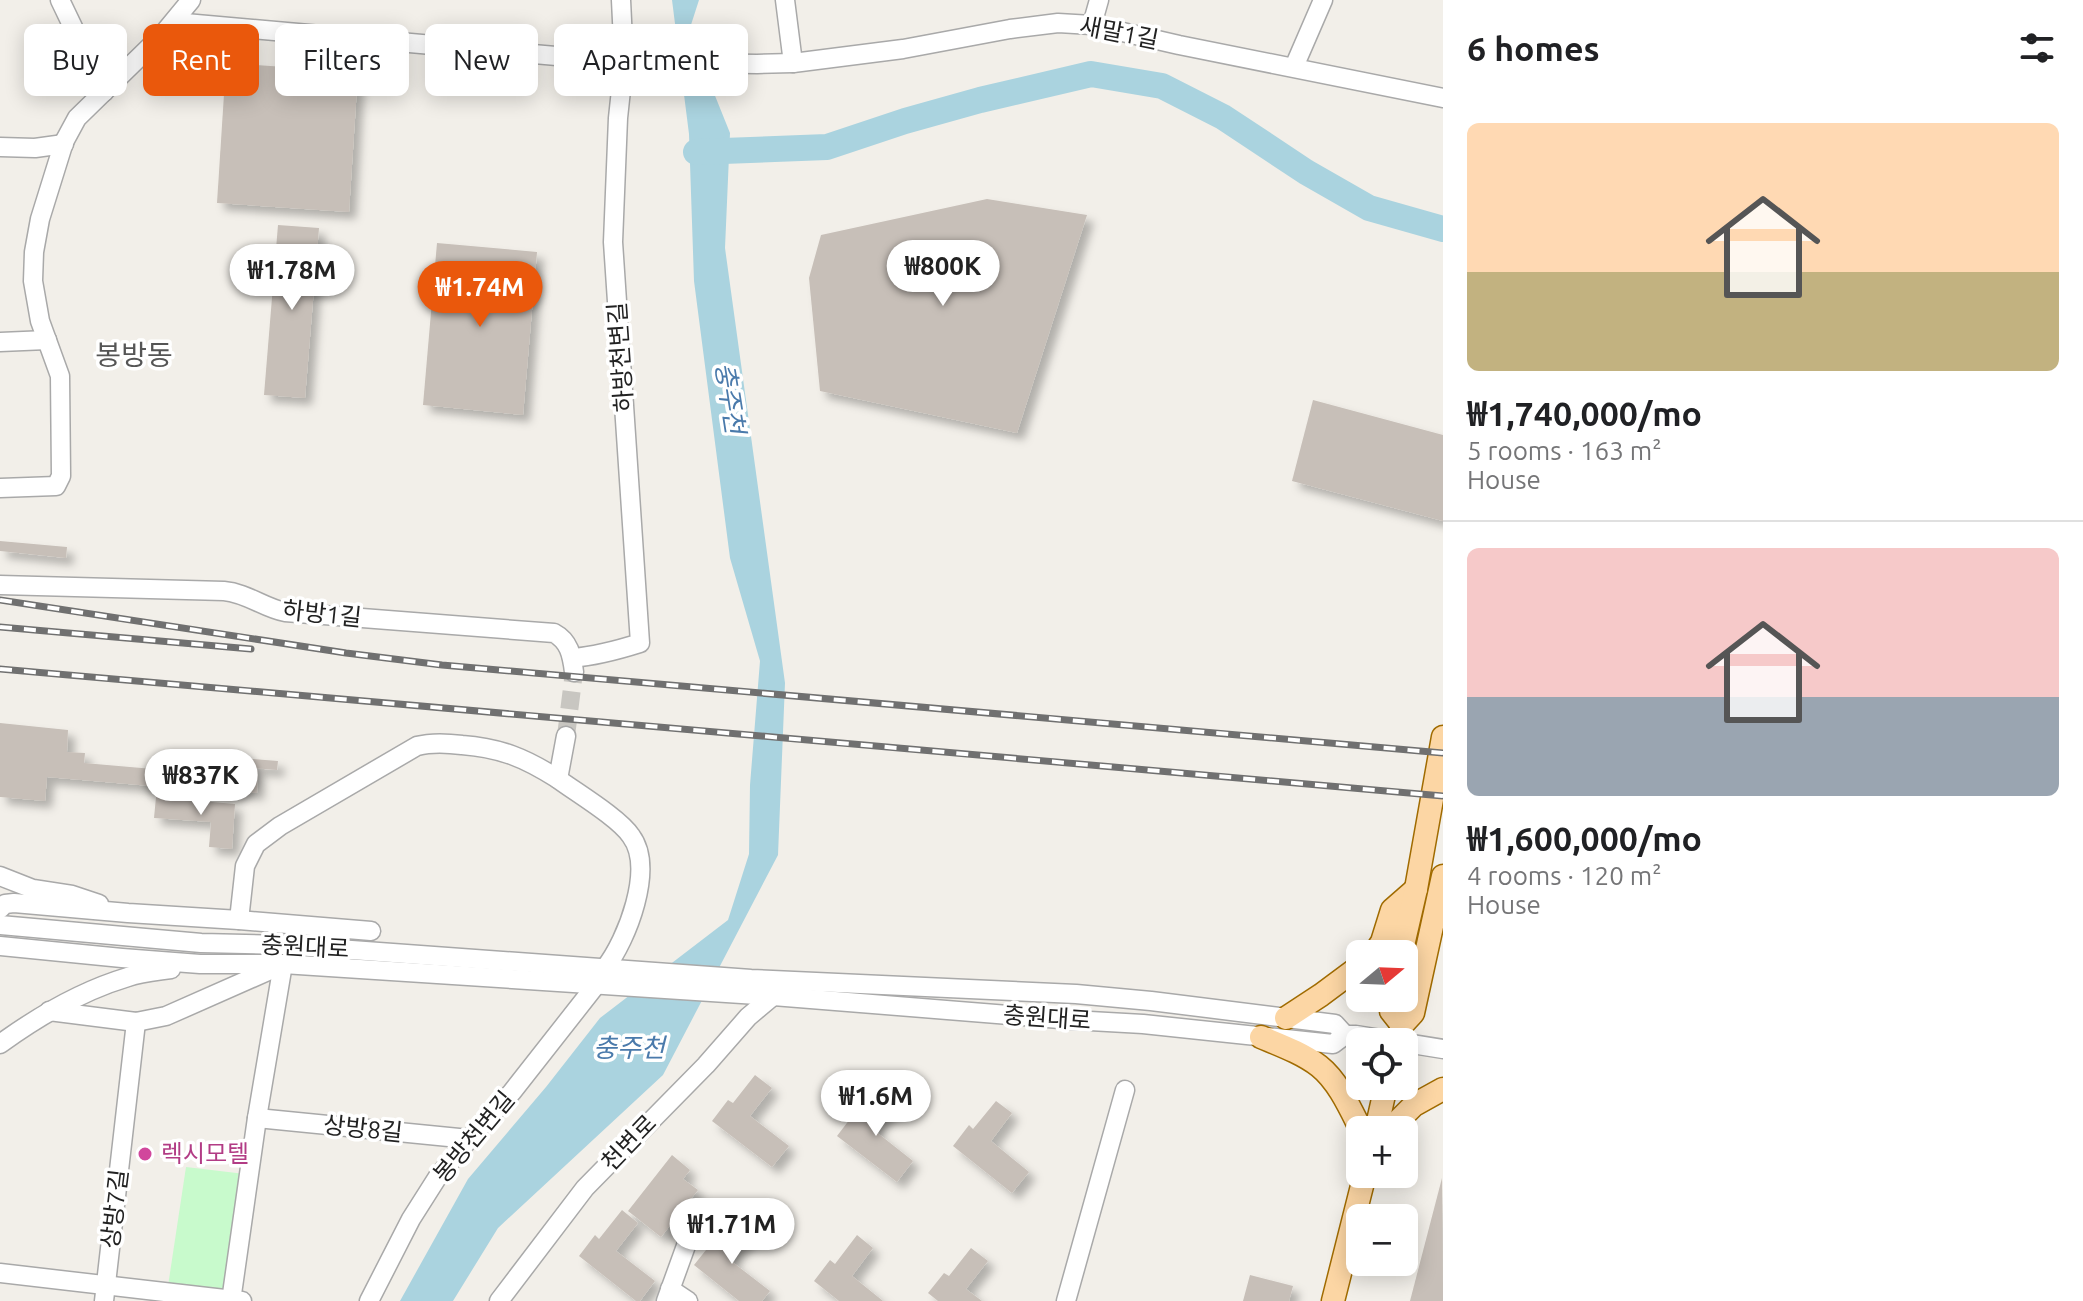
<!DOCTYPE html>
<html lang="en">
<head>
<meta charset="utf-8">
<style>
  :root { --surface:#fff; --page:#f2f2f2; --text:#202124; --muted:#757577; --line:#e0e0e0; --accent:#ea580c }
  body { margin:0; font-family:Ubuntu,"Noto Sans KR",sans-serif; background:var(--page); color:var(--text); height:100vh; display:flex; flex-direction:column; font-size:30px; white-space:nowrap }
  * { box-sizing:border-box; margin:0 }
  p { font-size:26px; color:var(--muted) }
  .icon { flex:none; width:44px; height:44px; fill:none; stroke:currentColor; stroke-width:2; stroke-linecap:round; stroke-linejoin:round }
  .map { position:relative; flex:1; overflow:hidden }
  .side { display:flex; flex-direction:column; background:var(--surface); width:640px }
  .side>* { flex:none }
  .banner { position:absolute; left:24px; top:24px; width:760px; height:72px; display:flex; gap:16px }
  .needle { width:52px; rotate:71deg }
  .fabs { position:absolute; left:1346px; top:940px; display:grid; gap:16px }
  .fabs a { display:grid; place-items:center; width:72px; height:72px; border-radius:12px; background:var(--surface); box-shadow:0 4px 20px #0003; font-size:40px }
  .price { position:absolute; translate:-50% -68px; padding:0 18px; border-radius:28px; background:#fff; color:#222; font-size:26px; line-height:52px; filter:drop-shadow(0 2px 4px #0008) }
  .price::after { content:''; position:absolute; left:50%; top:48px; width:24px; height:18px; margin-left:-12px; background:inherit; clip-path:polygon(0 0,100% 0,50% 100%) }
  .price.current { background:var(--accent); color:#fff }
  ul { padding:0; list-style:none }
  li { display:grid; align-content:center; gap:16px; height:424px; padding:0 24px }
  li+li { border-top:2px solid var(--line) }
  li span { display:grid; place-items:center; height:248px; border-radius:12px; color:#555 }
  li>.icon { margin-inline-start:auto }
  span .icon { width:144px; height:144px; fill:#fffc; stroke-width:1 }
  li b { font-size:34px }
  h2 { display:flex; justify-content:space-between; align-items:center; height:96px; padding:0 24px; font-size:34px }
  .pill { padding:0 28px; border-radius:12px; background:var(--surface); box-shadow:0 4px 20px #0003; font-size:28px; line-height:72px }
  .pill.current { background:var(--accent); color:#fff }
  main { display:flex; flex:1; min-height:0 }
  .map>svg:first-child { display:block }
</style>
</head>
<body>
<main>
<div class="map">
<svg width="1443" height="1301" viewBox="0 0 1443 1301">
  <defs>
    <filter id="shadow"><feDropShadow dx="7" dy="7" stdDeviation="4" flood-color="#0004"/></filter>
  </defs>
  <rect width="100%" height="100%" fill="#f2efe9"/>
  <!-- park -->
  <path fill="#c8facc" d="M186,1167l59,7 -18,120 -59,-8z"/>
  <!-- water -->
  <path fill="#aad3df" d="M672,0h27l-10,31 41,102 -5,115 60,435 -7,172 -115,220 -165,153 -45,73h-53l68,-122 78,-92 54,-69 128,-98 21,-66 1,-69 10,-124 -30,-103 -36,-277 -5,-147z"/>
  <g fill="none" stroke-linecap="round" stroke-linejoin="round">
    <!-- river -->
    <path stroke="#aad3df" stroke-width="26" d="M696,152l131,-5 78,-26 75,-21 111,-26 71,12 61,31 83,55 63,36 74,21"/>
  </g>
  <!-- building -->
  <g fill="#c7bfb8" filter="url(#shadow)">
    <path d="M226,63l132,9 -9,140 -132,-9z"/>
    <path d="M987,199l100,16 -70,218 -197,-42 -11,-113 12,-43z"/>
    <path d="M278,225l41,3 -14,170 -41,-3z"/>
    <path d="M437,243l100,9 -14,163 -100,-10z"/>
    <path d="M1313,400l130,35v86l-151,-40z"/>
    <path d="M0,541l67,6 -1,11 -66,-7z"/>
    <path d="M0,723l68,7 -1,22 18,1 -1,10 69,6 -2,17 -104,-9 -2,24 -45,-4z"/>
    <path d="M240,758l38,3 -1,9 -38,-3z"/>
    <path d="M162,759l53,4 -2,25 -53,-4z"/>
    <path d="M216,767l42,3 -1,23 -42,-3z"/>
    <path d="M156,797l79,7 -3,45 -23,-2 2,-25 -57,-4z"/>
    <path d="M755,1075l17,13 -22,28 39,30 -17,21 -60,-46 16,-21 5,3z"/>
    <path d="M880,1090l16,13 -21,28 38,30 -16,21 -60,-46 16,-21 5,3z"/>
    <path d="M996,1101l16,12 -21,28 38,31 -17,21 -59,-47 16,-21 4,4z"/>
    <path d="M672,1155l18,15 -7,9 15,11 -37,47 -33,-26z"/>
    <path d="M1442,1178l1,123h-33z"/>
    <path d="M622,1210l16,13 -22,28 39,30 -15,20h-4l-57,-45 16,-21 4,4z"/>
    <path d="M737,1220l16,13 -22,28 39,30 -8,10h-23l-45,-36 16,-20 4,3z"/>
    <path d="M857,1235l16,13 -21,28 31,25h-44l-25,-20 16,-21 5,4z"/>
    <path d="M971,1248l17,13 -22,28 16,12h-44l-10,-8 16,-20 5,3z"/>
    <path d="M1250,1275l43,11 -4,15h-46z"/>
  </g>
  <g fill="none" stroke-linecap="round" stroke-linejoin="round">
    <!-- minor-tunnel -->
    <path stroke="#c8c6c1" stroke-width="18" stroke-dasharray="18 9" stroke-linecap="butt" d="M566,736l8,-64"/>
    <!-- minor casing -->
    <g stroke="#a9a9a9" stroke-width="21">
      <g id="minor">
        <path d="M60,0l44,92"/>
        <path d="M785,0l8,63"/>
        <path d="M174,22l450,40 133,2 36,-1 110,-14 107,-20 48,-6 34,2 87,20 264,53"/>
        <path d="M1092,25l7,-25"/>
        <path d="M1294,67l29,-67"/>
        <path d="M0,147l35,1 29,-4"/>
        <path d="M0,342l47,-2"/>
        <path d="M0,488l56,-2 5,-10 -1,-100 -20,-55 -7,-40 1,-29 6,-33 24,-77 13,-24 86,-84 28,-34"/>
        <path d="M0,585l224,6c23,2 40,17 61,21l269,21c15,8 18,22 20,39"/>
        <path d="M572,658c24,-2 46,-8 68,-15l-27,-401 5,-124 6,-56 -3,-62"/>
        <path d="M566,736l-8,43c19,14 61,39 73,57 24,32 -4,104 -26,132"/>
        <path d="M0,876l33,13 39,6 27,9"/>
        <path d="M0,909l5,-5 9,-1 114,10 111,7 6,-54 11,-22 24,-18 137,-80c15,-4 30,-3 45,-1 39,3 63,13 96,34"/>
        <path d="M239,920l132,11"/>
        <path d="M0,925l201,18 82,2 468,34 325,15 75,7 184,23 10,11"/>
        <path d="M0,946l122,12 78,6h83l490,32 299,24 71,4 190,20 12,-9h11l87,14"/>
        <path d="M49,1011l87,11 30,-6 111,-49"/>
        <path d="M0,1044c40,-29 81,-53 128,-67 13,-5 29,-6 43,-8"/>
        <path d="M257,1118l212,21"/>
        <path d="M0,1273l242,28"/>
        <path d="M670,1289l18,12"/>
        <path d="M104,1301l32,-279"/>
        <path d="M231,1301l26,-183 26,-154"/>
        <path d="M369,1301l42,-82 26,-41 32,-39 43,-47 84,-107"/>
        <path d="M499,1301l86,-113 121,-123 42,-48 25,-21"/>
        <path d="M666,1301l21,-58"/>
        <path d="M1066,1301l59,-211"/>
      </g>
    </g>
    <!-- major casing -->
    <g stroke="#a06b00" stroke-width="25">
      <g id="major">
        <path d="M1374,954l8,-12 10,-32 24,-21"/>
        <path d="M1401,954l15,-65 27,-152"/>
        <path d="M1393,998l-2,13 11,14"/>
        <path d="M1286,1018l35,-23 39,-29"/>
        <path d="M1261,1037c19,8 41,16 58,29 19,15 31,42 42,64"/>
        <path d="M1398,1042l4,-17 11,-12 30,-137"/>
        <path d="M1376,1130l10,-44"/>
        <path d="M1389,1130l25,-25 29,-16"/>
        <path d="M1333,1301l32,-127"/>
      </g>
    </g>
    <!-- minor -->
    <use href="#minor" stroke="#fff" stroke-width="18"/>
    <!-- major -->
    <use href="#major" stroke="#fcd6a4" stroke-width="22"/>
    <!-- rail casing -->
    <g stroke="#707070" stroke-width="7">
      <g id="rail">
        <path d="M0,600l346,53 96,12 1001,88"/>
        <path d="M0,627l251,22"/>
        <path d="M0,669l1443,127"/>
      </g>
    </g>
    <!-- rail -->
    <use href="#rail" stroke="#fff" stroke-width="4" stroke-dasharray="12" stroke-linecap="butt"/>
  </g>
  <!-- markers -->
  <circle fill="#d1479c" stroke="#fff" stroke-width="3" cx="145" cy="1154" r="8"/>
  <g text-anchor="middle" stroke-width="7" stroke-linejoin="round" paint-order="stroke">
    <!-- street labels -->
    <g font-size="24" fill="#222" stroke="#fff">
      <text transform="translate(1119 33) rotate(11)" y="8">새말1길</text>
      <text transform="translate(621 357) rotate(-94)" y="8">하방천변길</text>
      <text transform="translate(322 614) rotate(6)" y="8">하방1길</text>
      <text transform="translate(305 947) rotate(3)" y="8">충원대로</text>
      <text transform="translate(1047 1018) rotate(4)" y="8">충원대로</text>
      <text transform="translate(363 1129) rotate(6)" y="8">상방8길</text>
      <text transform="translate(474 1137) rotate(-50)" y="8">봉방천변길</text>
      <text transform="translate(629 1143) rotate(-46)" y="8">천변로</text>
      <text transform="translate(115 1209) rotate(-83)" y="8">상방7길</text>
    </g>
    <!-- hotel labels -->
    <g font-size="24" fill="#b23c85" stroke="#fff" text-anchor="start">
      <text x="161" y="1162">렉시모텔</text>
    </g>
    <!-- water labels -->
    <g font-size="26" font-style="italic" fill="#4a7aab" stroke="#fff">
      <text transform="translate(730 398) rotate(81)" y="9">충주천</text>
      <text x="629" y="1057">충주천</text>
    </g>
    <!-- quarter labels -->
    <g font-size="28" fill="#555" stroke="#fff">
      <text x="134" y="365">봉방동</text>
    </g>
  </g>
</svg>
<div class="fabs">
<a><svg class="needle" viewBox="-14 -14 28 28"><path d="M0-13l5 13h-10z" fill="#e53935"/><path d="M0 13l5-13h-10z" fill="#757577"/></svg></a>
<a><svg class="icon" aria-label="locate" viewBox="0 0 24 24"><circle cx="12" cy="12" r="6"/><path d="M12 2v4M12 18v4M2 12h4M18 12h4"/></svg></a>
<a>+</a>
<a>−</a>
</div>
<b class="price" style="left:943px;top:308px">₩800K</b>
<b class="price" style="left:292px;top:312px">₩1.78M</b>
<b class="price current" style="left:480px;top:329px">₩1.74M</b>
<b class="price" style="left:201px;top:817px">₩837K</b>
<b class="price" style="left:876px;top:1138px">₩1.6M</b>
<b class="price" style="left:732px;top:1266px">₩1.71M</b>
<div class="banner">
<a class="pill">Buy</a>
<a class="pill current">Rent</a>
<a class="pill">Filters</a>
<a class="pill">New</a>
<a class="pill">Apartment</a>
</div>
</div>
<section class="side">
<h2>6 homes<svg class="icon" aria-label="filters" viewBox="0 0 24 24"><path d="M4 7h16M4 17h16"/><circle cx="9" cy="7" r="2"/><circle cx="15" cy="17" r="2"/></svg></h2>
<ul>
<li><span style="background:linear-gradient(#ffd9b3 60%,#c2b280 0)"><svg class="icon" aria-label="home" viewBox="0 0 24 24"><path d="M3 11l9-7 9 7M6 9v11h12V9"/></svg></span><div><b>₩1,740,000/mo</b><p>5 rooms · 163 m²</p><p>House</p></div></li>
<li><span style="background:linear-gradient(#f6c9c9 60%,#9aa5b1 0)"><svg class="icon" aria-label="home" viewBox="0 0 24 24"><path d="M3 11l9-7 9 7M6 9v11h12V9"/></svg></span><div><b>₩1,600,000/mo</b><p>4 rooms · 120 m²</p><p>House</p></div></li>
</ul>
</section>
</main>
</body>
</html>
